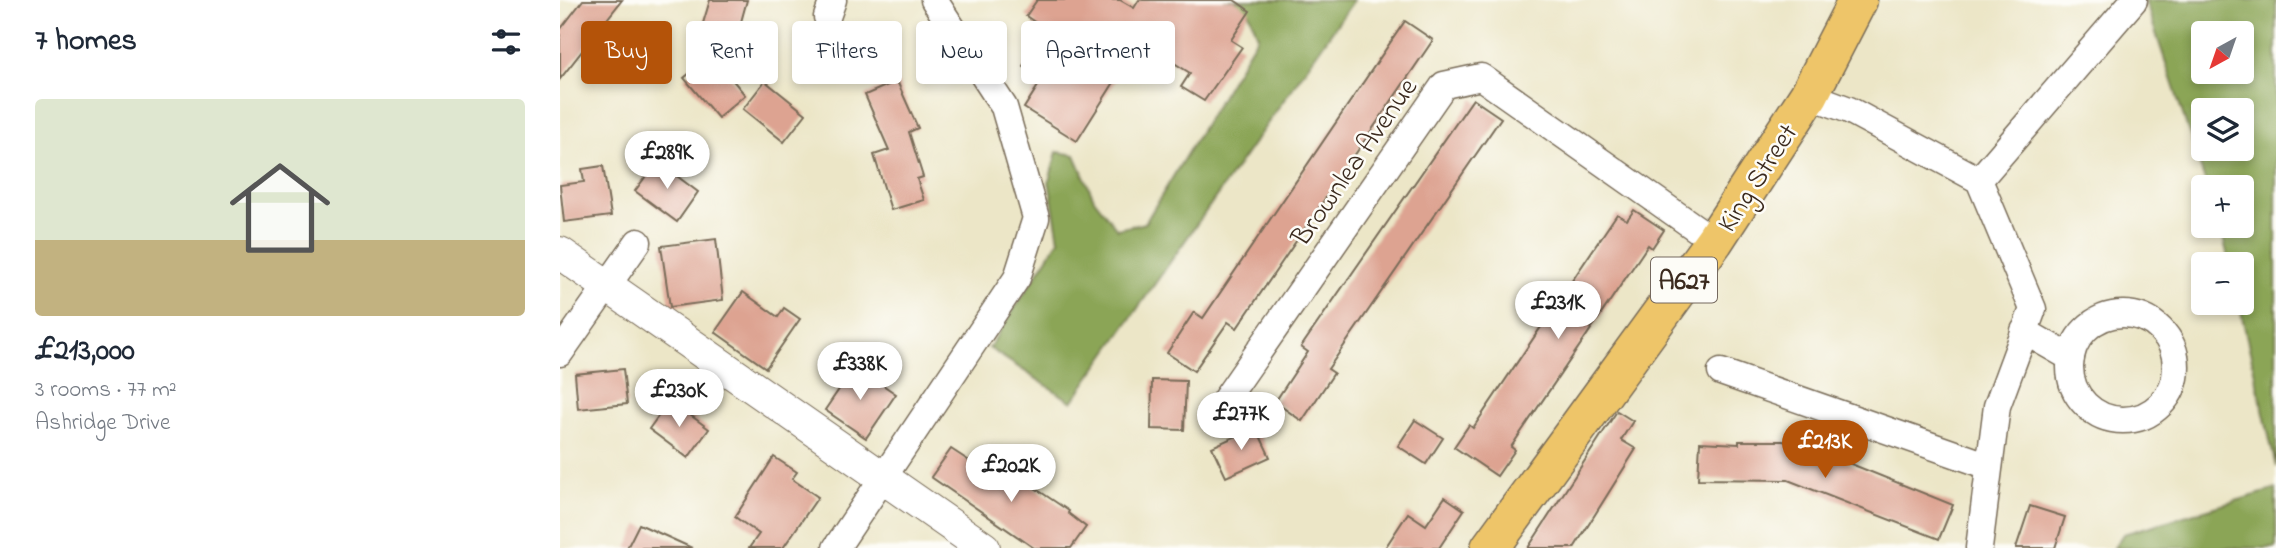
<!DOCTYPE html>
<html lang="en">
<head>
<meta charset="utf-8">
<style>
  :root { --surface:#fff; --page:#f6f6f7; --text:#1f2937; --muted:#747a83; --accent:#b45309 }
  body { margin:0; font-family:"Indie Flower",sans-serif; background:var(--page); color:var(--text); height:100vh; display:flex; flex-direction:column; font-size:26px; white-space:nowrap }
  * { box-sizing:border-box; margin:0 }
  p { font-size:23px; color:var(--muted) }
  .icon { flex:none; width:38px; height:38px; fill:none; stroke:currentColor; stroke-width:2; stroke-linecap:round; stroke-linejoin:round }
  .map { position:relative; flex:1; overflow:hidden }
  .drawer { display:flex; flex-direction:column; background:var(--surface); width:560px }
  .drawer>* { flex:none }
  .banner { position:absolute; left:21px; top:21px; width:665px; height:63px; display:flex; gap:14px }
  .needle { width:46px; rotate:220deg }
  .fabs { position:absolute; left:1631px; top:21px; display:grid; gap:14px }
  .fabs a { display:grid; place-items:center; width:63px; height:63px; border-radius:7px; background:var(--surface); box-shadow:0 4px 10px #0003; font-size:35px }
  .price { position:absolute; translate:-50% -60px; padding:0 16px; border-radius:24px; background:#fff; color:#222; font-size:23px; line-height:46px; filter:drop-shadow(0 2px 4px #0008) }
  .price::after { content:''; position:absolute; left:50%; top:42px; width:21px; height:16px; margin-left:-10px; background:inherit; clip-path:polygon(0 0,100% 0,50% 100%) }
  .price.current { background:var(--accent); color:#fff }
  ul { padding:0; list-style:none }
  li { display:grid; align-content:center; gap:14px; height:371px; padding:0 35px }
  li span { display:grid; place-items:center; height:217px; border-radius:7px; color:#555 }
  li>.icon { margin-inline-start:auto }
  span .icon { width:126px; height:126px; fill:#fffc; stroke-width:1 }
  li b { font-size:30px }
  h2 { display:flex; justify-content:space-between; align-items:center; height:84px; padding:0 35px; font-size:30px }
  .pill { padding:0 24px; border-radius:7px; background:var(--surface); box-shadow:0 4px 10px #0003; font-size:24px; line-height:63px }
  .pill.current { background:var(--accent); color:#fff }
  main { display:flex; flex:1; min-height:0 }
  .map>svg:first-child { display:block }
</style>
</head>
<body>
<main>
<section class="drawer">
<h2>7 homes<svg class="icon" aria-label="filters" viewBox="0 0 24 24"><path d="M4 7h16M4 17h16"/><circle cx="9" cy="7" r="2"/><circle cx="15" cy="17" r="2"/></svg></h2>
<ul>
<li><span style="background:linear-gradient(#dfe7d0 65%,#c2b280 0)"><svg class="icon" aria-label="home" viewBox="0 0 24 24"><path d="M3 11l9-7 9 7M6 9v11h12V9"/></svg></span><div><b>£213,000</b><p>3 rooms · 77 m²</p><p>Ashridge Drive</p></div></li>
</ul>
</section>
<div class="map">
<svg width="1716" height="548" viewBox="0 0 1716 548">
  <rect width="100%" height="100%" fill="#fdfcf7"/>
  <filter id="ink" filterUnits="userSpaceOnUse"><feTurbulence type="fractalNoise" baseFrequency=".0143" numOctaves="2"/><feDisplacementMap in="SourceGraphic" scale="14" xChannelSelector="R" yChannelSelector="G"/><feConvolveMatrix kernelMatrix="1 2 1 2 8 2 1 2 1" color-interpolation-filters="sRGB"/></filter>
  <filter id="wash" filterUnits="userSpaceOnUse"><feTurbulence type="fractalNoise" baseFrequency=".00686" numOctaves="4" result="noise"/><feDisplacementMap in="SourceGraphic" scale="28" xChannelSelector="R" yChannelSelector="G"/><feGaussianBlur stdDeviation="1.57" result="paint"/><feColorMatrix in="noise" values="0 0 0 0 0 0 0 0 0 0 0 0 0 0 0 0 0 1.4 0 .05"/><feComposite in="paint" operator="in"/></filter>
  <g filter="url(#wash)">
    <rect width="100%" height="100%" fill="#ece6c7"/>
    <!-- forest -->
    <g fill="#8ba556" stroke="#63683a" stroke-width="2" fill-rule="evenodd">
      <path d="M664,0h130l-282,402 -83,-54 70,-108 -10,-59 8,-29 18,3 19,44 23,30 28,-6 113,-187 -10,-25z"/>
      <path d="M1585,0h131v467l-37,-164h3v-39h-12l-10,-38h22v-39h-35zM1643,33h39v39h-39zM1643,110h39v39h-39z"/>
      <path d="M1716,489v59h-162l9,-14z"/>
    </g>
    <g id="blocks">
      <!-- building -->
      <g fill="#dda391">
        <path d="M23,0h39l-62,79v-49z"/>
        <path d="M150,0h37l-11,40 -35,-10z"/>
        <path d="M477,0h83l14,8 5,-8h95l16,11 -19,29 11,7 -38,54 -23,-14 9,-14 -35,-22 -5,4 -13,-9 -60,95 -53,-33 19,-30 -20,-12 16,-25 -11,-7 8,-11 -10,-7z"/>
        <path d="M845,21l28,19 -196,288 -9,-6 -34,49 -27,-18 27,-41 9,6z"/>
        <path d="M152,55l33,40 -27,23 -34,-40z"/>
        <path d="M205,81l41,33 -22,28 -41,-33z"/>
        <path d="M337,81l21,47 -9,4 14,45 -6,2 7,21 -33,10 -17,-55 15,-5 -24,-55z"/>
        <path d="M913,99l28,19 -173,251 6,4 -32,48 -27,-19 33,-50 -7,-5z"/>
        <path d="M97,161l41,31 -21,30 -42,-31z"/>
        <path d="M43,166l8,50 -47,6 -4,-37 24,-3 -2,-13z"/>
        <path d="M1074,210l30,20 -12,18 -4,-3 -137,202 4,3 -18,26 -43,-29 15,-22 4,3 144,-214 10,6z"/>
        <path d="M156,239l7,61 -53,7 -9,-61z"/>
        <path d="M183,292l35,25 6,-9 16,11 -34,49 -51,-36z"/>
        <path d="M295,366l41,28 -30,44 -41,-28z"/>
        <path d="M63,369l4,35 -49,5 -3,-35z"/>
        <path d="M592,380l34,1 -2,49 -33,-1z"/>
        <path d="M110,400l39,29 -21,29 -39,-29z"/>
        <path d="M1057,411l16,10 -12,19 15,9 -62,99h-46z"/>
        <path d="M855,420l28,18 -17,26 -28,-18z"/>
        <path d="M696,427l14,30 -44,20 -14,-30z"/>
        <path d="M1179,441h44l36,10 134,54 -14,34 -151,-59 -90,-1 2,-37 39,2z"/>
        <path d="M391,449l55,36 8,-11 55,37 -1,2 18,14 -15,21h-37l-103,-71z"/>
        <path d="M214,457l23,15 -5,7 26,18 -35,51h-34l10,-14 -24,-17z"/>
        <path d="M885,497l19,13 -25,38h-54l23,-35 18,12z"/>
        <path d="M1470,506l35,11 -10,31h-39z"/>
        <path d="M79,524l53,24h-65z"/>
      </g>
    </g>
  </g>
  <g filter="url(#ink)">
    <use href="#blocks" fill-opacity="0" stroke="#796c59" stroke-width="2"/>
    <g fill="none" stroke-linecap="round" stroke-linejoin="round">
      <!-- minor casing -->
      <g stroke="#796c59" stroke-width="29">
        <g id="minor">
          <path d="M267,17l6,-17"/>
          <path d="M1249,95l40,15 130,70 54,129 -36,97 -18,142"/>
          <path d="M1419,180l155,-180"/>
          <circle cx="1563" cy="367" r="53"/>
          <path d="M1464,331l47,27"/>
          <path d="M0,353l78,-111"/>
          <path d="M1161,372l268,94"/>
          <path d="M665,400l219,-315 37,-8 233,164"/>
          <path d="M276,548l181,-270 19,-60 -32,-111 -70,-107"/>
        </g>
      </g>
      <!-- tertiary casing -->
      <g stroke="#796c59" stroke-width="34">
        <path id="tertiary" d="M0,253l424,295"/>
      </g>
      <!-- primary casing -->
      <g stroke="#796c59" stroke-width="41">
        <path id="primary" d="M930,548l224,-307 95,-146 49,-95"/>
      </g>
      <!-- minor -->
      <use href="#minor" stroke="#fff" stroke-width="26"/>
      <!-- tertiary -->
      <use href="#tertiary" stroke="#fff" stroke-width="32"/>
      <!-- primary -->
      <use href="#primary" stroke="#eec569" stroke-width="38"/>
    </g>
  </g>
  <g text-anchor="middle" stroke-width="5" stroke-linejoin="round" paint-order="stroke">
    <!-- shield labels -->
    <rect fill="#fdfcf7" stroke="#75695f" stroke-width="2" x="1091" y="257.5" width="66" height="45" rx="5"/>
    <g font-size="26" font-weight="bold" fill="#3b2a1e">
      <text x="1124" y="289">A627</text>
    </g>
    <!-- street labels -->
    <g font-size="28" fill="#3b2a1e" stroke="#fdfcf7">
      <text transform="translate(793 161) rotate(-55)" y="10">Brownlea Avenue</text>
      <text transform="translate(1196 177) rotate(-57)" y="10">King Street</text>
    </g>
  </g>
</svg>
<div class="fabs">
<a><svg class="needle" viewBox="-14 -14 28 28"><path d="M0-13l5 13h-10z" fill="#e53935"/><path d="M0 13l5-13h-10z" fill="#747a83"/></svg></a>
<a><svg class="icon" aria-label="layers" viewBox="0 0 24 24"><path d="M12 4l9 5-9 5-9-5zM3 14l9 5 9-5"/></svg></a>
<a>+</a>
<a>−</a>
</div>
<b class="price" style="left:107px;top:191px">£289K</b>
<b class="price" style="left:998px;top:341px">£231K</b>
<b class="price" style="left:300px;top:402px">£338K</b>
<b class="price" style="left:119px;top:429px">£230K</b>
<b class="price" style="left:681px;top:452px">£277K</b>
<b class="price current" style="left:1265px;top:480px">£213K</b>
<b class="price" style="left:451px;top:504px">£202K</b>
<div class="banner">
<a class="pill current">Buy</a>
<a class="pill">Rent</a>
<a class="pill">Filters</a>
<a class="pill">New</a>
<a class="pill">Apartment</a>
</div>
</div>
</main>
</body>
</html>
